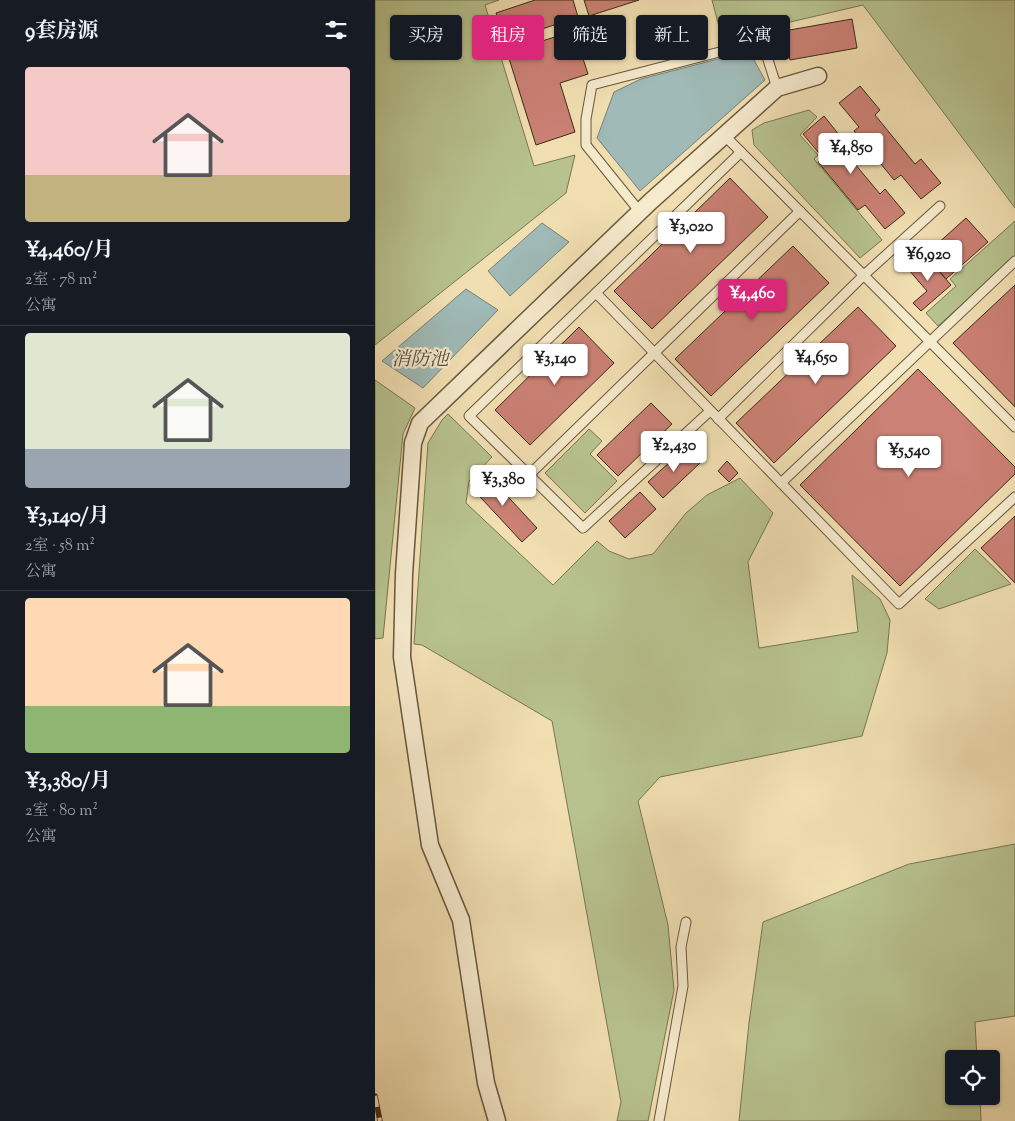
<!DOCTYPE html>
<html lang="zh">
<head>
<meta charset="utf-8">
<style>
  :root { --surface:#171b24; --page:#20242c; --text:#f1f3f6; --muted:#9ea1a6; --line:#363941; --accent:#db2777 }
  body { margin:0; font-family:"Sorts Mill Goudy","Noto Serif SC",serif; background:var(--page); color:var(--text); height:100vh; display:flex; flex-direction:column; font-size:19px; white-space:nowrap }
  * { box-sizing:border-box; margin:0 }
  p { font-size:16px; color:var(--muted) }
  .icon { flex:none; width:28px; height:28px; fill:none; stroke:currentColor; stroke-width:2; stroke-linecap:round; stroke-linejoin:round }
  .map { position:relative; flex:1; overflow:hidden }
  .sheet { display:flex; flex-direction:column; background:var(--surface); width:375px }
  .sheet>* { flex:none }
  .banner { position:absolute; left:15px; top:15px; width:475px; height:45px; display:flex; gap:10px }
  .fabs { position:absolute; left:570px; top:1050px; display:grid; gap:10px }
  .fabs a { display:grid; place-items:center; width:55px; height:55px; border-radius:5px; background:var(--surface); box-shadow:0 1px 4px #0004; font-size:25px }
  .price { position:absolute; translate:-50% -42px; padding:0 11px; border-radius:5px; background:#fff; color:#222; font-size:16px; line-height:32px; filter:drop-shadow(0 1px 2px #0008) }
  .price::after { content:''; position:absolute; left:50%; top:30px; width:15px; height:11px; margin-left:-8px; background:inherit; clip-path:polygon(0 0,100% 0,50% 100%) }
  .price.current { background:var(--accent); color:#fff }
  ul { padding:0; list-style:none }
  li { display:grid; align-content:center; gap:10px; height:265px; padding:0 25px }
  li+li { border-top:1px solid var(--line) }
  li span { display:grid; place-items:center; height:155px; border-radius:5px; color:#555 }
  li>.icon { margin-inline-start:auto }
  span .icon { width:90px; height:90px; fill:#fffc; stroke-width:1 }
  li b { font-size:21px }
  h2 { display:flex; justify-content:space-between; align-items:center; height:60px; padding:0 25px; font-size:21px }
  .tag { padding:0 18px; border-radius:5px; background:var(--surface); box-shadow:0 1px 4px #0004; font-size:18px; line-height:45px }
  .tag.current { background:var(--accent); color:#fff }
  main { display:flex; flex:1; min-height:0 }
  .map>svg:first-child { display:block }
</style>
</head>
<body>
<main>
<section class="sheet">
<h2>9套房源<svg class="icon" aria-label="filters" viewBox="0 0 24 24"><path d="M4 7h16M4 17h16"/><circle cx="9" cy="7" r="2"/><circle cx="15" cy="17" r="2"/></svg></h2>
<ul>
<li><span style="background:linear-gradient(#f6c9c9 70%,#c2b280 0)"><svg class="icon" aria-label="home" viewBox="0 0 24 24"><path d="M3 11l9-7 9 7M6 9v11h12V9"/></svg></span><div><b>¥4,460/月</b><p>2室 · 78 m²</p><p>公寓</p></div></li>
<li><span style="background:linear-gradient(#dfe7d0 75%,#9aa5b1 0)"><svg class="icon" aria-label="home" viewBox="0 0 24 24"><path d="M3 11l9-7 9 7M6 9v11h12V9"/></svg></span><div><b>¥3,140/月</b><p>2室 · 58 m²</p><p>公寓</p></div></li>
<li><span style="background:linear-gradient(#ffd9b3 70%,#8fb573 0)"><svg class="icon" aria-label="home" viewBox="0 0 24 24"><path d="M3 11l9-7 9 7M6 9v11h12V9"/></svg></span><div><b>¥3,380/月</b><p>2室 · 80 m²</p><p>公寓</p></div></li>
</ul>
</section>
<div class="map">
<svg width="640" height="1121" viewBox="0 0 640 1121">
  <rect width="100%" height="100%" fill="#f1dfb2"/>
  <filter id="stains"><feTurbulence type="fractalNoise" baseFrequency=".004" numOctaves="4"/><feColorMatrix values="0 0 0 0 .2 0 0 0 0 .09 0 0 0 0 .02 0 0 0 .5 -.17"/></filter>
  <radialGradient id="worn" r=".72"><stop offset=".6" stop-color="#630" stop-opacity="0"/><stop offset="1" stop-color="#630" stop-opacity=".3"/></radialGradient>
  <!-- green -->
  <g fill="#b7c28e" stroke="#787653">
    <path d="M0,0h124l-14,5 49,161 41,-11 -9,38 -191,152z"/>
    <path d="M337,0h303v208l-152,-203 -141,33z"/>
    <path d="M434,110l8,7 -17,18 18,20 -4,4 68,81 -22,18 -106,-113 -2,-15 12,-7z"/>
    <path d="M640,221v36l-77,69 -12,-13 30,-27 -6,-7z"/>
    <path d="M0,380l40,28 -12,26 -20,204 -8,1z"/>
    <path d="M73,414l44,43 -23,24 -3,22 87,82 44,-44 12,10 20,8 24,-5 33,-41 21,-18 33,-17 33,35 -25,49 11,86 99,-16 -6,-57 28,24 10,21 -3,33 -25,83 -202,41 -22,24 30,124 6,65 -26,131h-31l4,-19 -69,-381 -130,-76 -8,-1 14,-201 14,-23z"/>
    <path d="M214,429l13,12 -12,13 27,27 -32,32 -40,-40z"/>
    <path d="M600,549l36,35 -72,25 -14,-10z"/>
    <path d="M640,844v172l-40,6 2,37h-23v37h26l1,25h-242l10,-98 14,-101 146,-58z"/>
  </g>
  <!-- water -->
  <g fill="#9fbab7" stroke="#778077">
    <path d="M374,51l16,29 -125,111 -43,-53 17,-46 27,-13z"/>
    <path d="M167,223l27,19 -59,54 -22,-25z"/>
    <path d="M91,289l32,21 -75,78 -41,-27z"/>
  </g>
  <!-- building -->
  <g fill="#cb8175" stroke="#3a2a18">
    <path d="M160,0h38l5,17 -72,24 -10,-28z"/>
    <path d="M209,0h55l-50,16z"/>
    <path d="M477,19l5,29 -67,12 -6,-29z"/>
    <path d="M199,31l14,43 -28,9 15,49 -39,13 -29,-93z"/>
    <path d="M485,86l20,24 -5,5 40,49 6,-5 20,24 -20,16 -20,-24 -7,5 -40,-49 5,-4 -20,-24z"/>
    <path d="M449,116l20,25 -5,4 41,49 5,-5 20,24 -20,16 -20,-24 -7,5 -40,-48 5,-4 -20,-24z"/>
    <path d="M355,178l38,39 -116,112 -38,-38z"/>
    <path d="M591,218l22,24 -42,37 -21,-24z"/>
    <path d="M418,246l36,37 -118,113 -36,-37z"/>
    <path d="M550,255l26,30 -30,26 -8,-8 14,-12 -19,-22z"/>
    <path d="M640,285v122l-62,-64z"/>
    <path d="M483,307l38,39 -122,117 -38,-40z"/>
    <path d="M204,327l35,36 -84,82 -35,-35z"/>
    <path d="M543,369l97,98v7l-115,112 -100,-101z"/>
    <path d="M276,403l21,21 -54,52 -21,-21z"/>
    <path d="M310,448l15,15 -37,35 -15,-16z"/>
    <path d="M352,461l11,12 -9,9 -11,-11z"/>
    <path d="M110,472l52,56 -15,14 -52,-56z"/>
    <path d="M265,492l16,17 -31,29 -16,-17z"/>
    <path d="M640,516v67l-34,-35z"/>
  </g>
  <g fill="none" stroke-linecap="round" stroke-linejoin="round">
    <!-- lane casing -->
    <g stroke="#68573e" stroke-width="11">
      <g id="lane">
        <path d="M349,135l291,292"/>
        <path d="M265,212l-54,-67v-26l6,-34 170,-44 15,47"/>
        <path d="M221,293l303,311 116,-107"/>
        <path d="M335,411l-127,117 -114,-112 272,-264"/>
        <path d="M343,419l146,-144 76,-69"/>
        <path d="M154,475l271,-264"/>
        <path d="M406,483l234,-222"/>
        <path d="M284,1121l24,-135 -2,-39 5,-25"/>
      </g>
    </g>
    <!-- street casing -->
    <g stroke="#68573e" stroke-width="19">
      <path id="street" d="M122,1121l-11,-38 -25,-163 -31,-75 -28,-188 2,-83 9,-131 7,-20 230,-221 127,-114 41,-12"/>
    </g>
    <!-- lane -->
    <use href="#lane" stroke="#f6eacd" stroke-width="9"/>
    <!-- street -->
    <use href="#street" stroke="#f6eacd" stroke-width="16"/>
    <!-- rail casing -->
    <g stroke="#3a2a18" stroke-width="5.5">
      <path id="rail" d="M0,1096l5,25"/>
    </g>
    <!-- rail -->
    <use href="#rail" stroke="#f6eacd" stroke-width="4" stroke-dasharray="11" stroke-linecap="butt"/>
  </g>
  <g text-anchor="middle" stroke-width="4.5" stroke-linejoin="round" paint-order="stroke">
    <!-- water labels -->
    <g font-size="19" font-style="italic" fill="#534e40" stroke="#f6eacd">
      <text x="45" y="365">消防池</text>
    </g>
  </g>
  <rect width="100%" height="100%" filter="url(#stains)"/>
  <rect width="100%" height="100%" fill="url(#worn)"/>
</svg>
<div class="fabs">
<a><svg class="icon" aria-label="locate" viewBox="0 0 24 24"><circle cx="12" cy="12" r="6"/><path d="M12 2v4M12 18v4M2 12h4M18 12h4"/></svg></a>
</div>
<b class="price" style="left:476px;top:175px">¥4,850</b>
<b class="price" style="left:316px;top:254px">¥3,020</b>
<b class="price" style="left:553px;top:282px">¥6,920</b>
<b class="price current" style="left:377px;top:321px">¥4,460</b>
<b class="price" style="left:441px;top:385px">¥4,650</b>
<b class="price" style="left:180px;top:386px">¥3,140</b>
<b class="price" style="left:299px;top:473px">¥2,430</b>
<b class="price" style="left:534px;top:478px">¥5,540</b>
<b class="price" style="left:128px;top:507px">¥3,380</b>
<div class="banner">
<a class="tag">买房</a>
<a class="tag current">租房</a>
<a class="tag">筛选</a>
<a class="tag">新上</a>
<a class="tag">公寓</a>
</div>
</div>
</main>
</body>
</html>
